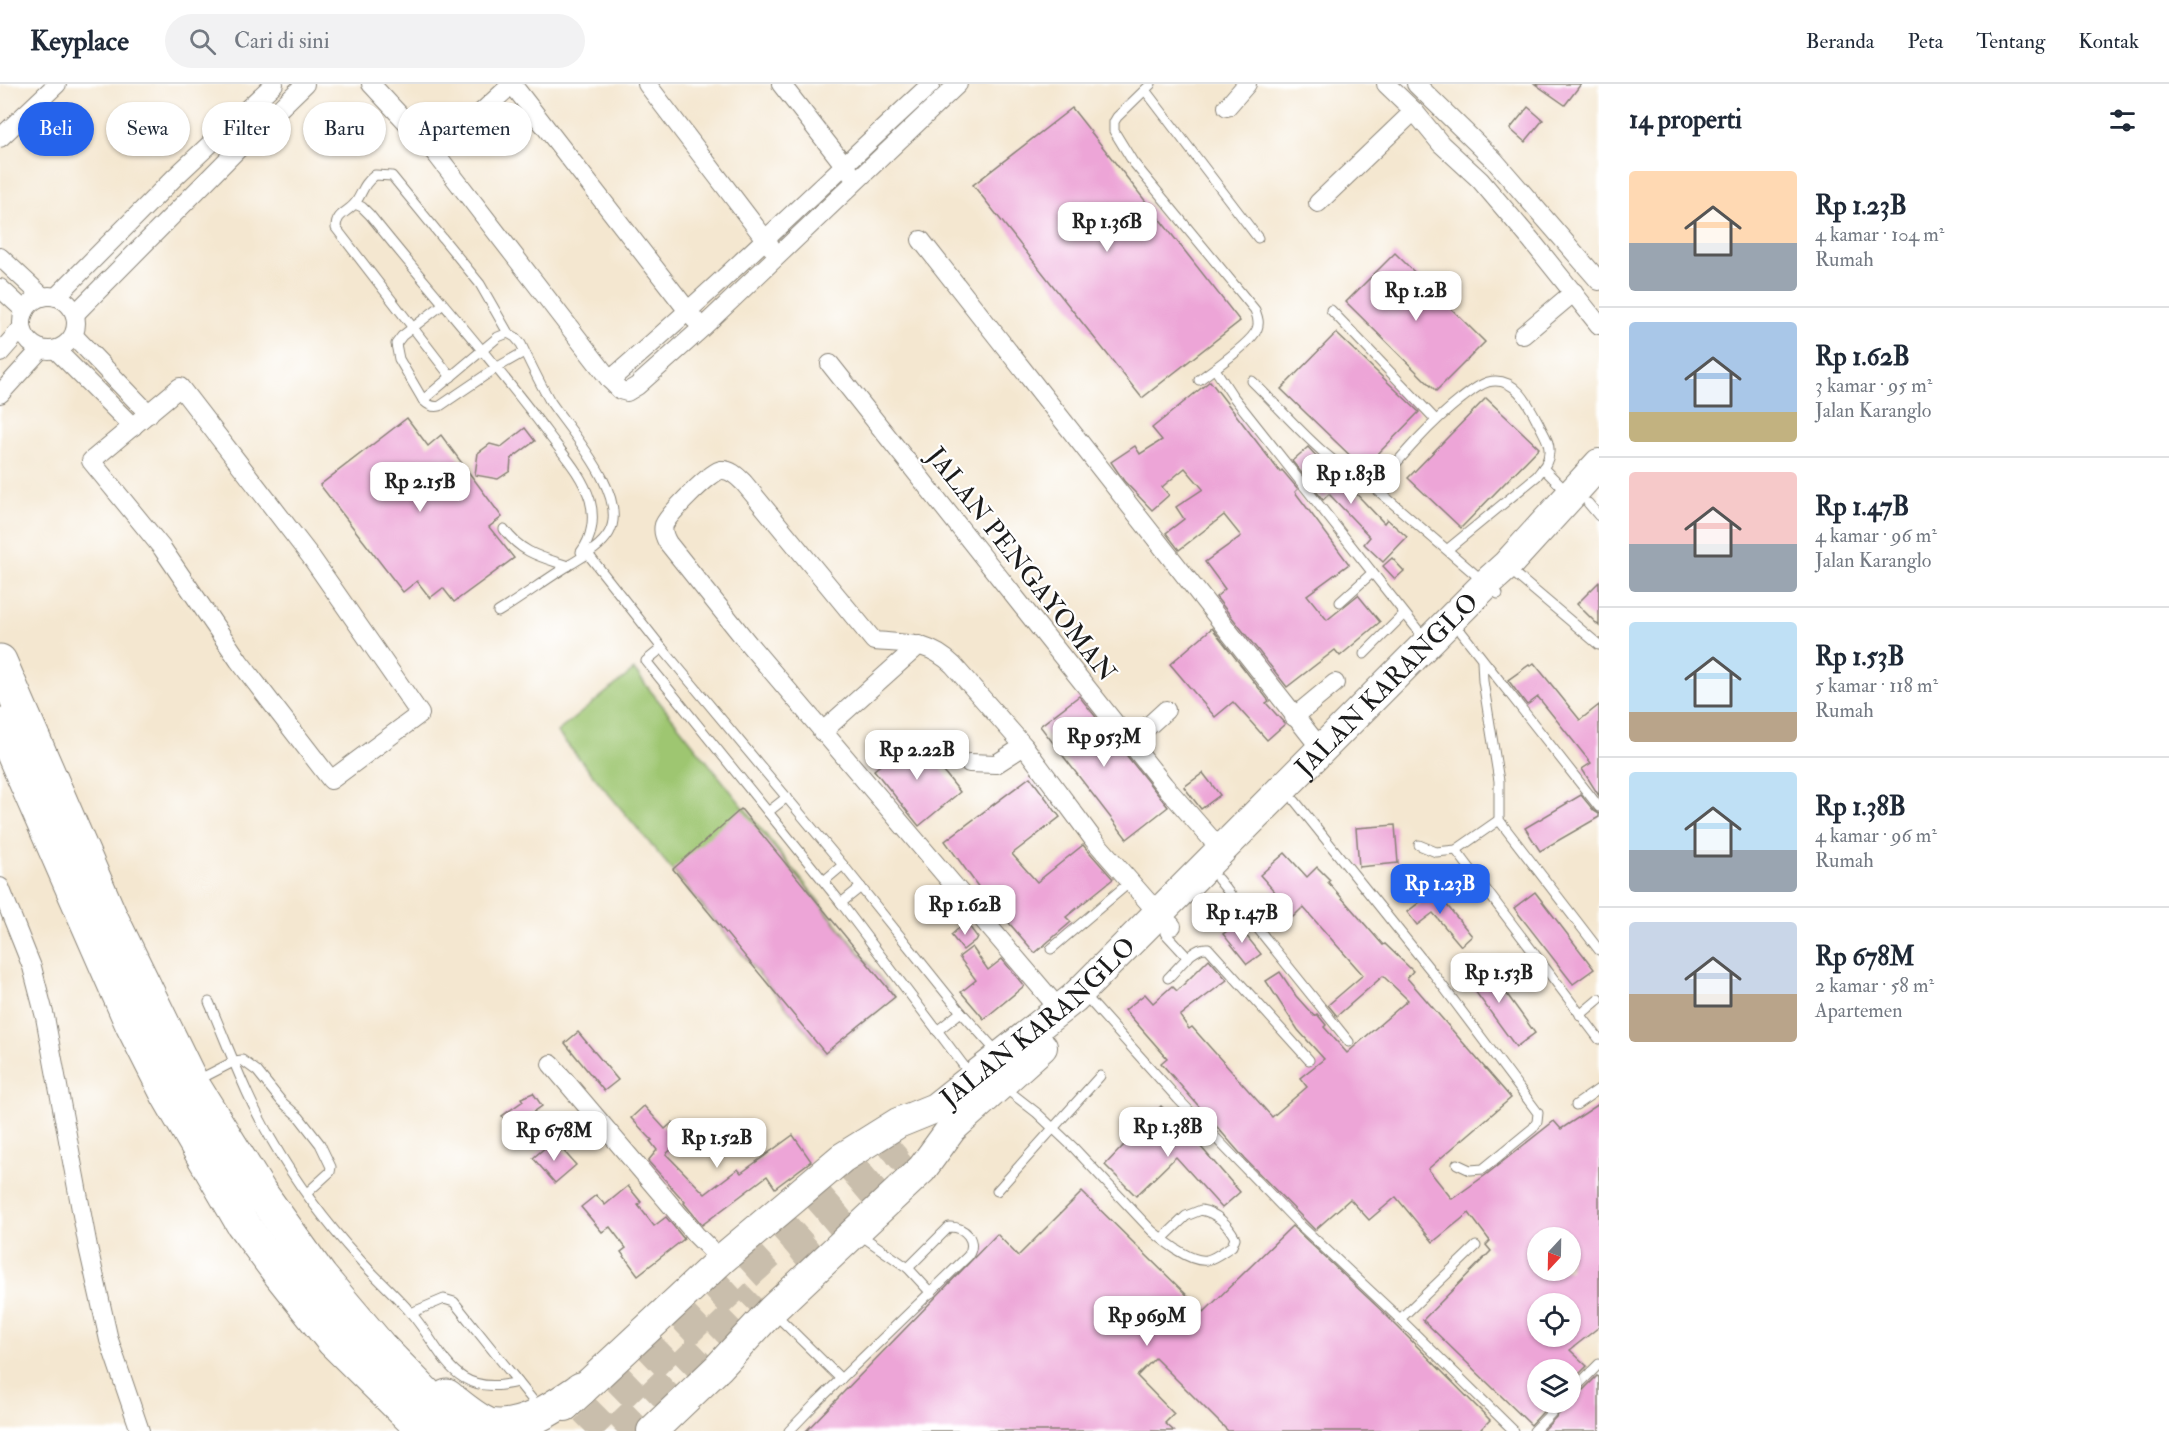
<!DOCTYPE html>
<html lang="id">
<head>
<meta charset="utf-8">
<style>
  :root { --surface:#fff; --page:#f2f2f3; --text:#1f2937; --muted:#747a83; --line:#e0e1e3; --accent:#2563eb }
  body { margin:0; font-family:"IM FELL Double Pica",serif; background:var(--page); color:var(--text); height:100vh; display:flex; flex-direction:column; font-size:22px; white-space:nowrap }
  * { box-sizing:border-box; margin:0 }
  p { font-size:20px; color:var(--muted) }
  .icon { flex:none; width:33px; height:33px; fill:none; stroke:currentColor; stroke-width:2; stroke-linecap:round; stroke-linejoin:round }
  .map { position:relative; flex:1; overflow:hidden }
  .sheet { display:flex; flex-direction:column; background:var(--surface); width:570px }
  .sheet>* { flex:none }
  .hud { position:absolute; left:18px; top:18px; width:570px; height:54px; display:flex; gap:12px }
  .needle { width:39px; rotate:202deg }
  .buttons { position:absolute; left:1527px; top:1143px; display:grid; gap:12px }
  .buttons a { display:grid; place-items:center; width:54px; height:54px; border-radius:50%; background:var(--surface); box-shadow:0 2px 4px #0004; font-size:30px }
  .price { position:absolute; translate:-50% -51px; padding:0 14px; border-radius:12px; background:#fff; color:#222; font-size:20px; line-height:39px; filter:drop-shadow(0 2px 3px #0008) }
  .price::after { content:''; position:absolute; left:50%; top:36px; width:18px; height:14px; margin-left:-9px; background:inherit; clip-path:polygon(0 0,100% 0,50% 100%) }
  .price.selected { background:var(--accent); color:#fff }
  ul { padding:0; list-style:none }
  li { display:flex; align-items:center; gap:18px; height:150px; padding:0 30px }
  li+li { border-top:2px solid var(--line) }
  li span { display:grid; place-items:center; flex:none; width:168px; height:120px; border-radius:6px; color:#555 }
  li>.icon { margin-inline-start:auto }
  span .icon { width:72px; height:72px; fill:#fffc; stroke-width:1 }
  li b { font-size:26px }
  h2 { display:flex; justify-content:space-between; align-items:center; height:72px; padding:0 30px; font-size:26px }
  .tag { padding:0 21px; border-radius:27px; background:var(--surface); box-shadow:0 2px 4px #0004; font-size:21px; line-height:54px }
  .tag.selected { background:var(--accent); color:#fff }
  header { display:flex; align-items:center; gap:36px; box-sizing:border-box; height:84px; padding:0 30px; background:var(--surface); border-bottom:2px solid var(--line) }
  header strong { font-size:28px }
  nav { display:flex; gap:33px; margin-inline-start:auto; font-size:21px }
  .search { width:420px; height:54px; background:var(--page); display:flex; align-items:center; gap:15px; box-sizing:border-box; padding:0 21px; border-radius:33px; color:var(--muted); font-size:22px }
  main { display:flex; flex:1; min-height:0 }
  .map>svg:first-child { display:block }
</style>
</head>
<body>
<header>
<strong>Keyplace</strong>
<div class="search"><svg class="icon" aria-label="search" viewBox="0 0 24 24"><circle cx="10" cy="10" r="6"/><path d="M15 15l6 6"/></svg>Cari di sini</div>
<nav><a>Beranda</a><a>Peta</a><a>Tentang</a><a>Kontak</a></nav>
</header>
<main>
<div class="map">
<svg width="1599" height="1347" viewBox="0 0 1599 1347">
  <rect width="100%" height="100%" fill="#fff"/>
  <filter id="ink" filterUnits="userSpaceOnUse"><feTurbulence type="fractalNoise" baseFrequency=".0167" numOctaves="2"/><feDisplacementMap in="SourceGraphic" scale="12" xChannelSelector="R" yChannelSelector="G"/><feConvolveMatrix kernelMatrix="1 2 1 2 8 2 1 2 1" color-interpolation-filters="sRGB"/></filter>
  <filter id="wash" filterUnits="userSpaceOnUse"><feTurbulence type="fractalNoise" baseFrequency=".008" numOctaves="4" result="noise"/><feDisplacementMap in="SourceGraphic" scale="24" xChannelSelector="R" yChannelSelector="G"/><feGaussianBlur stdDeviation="1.35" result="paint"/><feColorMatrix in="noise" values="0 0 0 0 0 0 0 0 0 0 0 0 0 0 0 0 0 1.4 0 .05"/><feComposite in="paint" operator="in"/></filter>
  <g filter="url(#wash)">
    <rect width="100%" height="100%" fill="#f4e7d0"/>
    <!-- green -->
    <path fill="#9ec671" stroke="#5d7146" stroke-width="1.5" d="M634,586l261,327 -70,56 -268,-321z"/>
    <g id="blocks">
      <!-- building -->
      <g fill="#eda5d7" fill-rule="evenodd">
        <path d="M1535,0h46l-16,21z"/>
        <path d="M1528,23l15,13 -18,22 -15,-13z"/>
        <path d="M1072,24l168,213 -98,77 -169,-213z"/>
        <path d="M1395,169l90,89 -49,49 -90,-89z"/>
        <path d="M1336,249l83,79 -53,54h-5l-80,-77z"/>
        <path d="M1210,297l70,91 2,-2 16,19 -3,3 54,72 -42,31 20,25 31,-25 22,27 -40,34 -5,-6 -48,37 -71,-90 9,-8 -20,-27 36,-26 -17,-21 -45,35 -13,-17 18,-14 -8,-12 27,-18 -18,-21 -23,19 7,8 -17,15 -28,-29 -13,-19 24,-16 5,8 22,-14 -10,-12z"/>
        <path d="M1486,314l53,50 -78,80 -53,-50z"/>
        <path d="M407,334l21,28 13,-11 61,82 -13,10 25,31 -60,44 -11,-14 -13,10 -13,-17 -14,11 -83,-107z"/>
        <path d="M525,344l10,13 -24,18 -1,12 -12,8 -23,-4 3,-22 12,-9 11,3z"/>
        <path d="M1308,363l36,40 3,-3 37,39 3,-4 20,18 -24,25 -19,-18 6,-7 -41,-43 -6,6 -31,-39z"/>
        <path d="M1392,474l12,13 -9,8 -12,-13z"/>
        <path d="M1599,498v44l-22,-22z"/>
        <path d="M1212,544l57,73 -3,2 19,21 -18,16 -34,-38 -18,15 -45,-53z"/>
        <path d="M1534,579l46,57 19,-15v91l-17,-27 9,-6 -53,-66 -11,8 -19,-25 21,-15 1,1z"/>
        <path d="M1079,612l89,111 -41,32 -87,-113z"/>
        <path d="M916,653l44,55 -41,34 -45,-56z"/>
        <path d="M1203,689l17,22 -19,14 -17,-22z"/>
        <path d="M1030,693l30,40 -48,37 25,28 46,-37 30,34 -47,38 5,5 -36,31 -53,-61 -37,-51z"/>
        <path d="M1581,711l13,16 5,3v3l-59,34 -15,-23z"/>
        <path d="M741,725l154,188 -70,56 -152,-184z"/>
        <path d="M1395,741l3,38 -39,4 -3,-39z"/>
        <path d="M1285,769l22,24 10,-10 13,13 -2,2 55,63 2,-1 28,27 -6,7 104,120 -83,71 24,30 35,-25 67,-53 7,8 38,-25v223l-29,23 17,16 -17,17v-13h-32v32h14l-21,23 -108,-105 68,-69 -5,-6 4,-4 -21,-28 -36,29 -37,-45 -27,23 -19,-21 -35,31 -70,-71 -84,-96 6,-5 -42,-48 20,-16 8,9 19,-17 5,5 32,-32 18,21 -47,36 9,13 3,-2 80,90 35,-30 -7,-9 24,-19 -26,-29 -32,-49 14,-9 16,24 18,20 3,-2 9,11 -2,2 23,26 61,-53 -25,-24 -46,40 -9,-11 35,-30 -60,-68 -10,10 -13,-13 3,-3 -23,-26zM1538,1154h32v32h-32zM1538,1220h32v32h-32z"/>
        <path d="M1441,802l10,13 -6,4 27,33 -11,10 -28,-33 -16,12 -10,-13z"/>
        <path d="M1535,808l59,77 -21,15 -59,-76z"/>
        <path d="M966,838l12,16 -15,12 -12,-15z"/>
        <path d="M1237,840l24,30 -14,10 -24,-30z"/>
        <path d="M972,863l16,23 14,-11 22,27 -40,33 -23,-27 15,-12 -17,-23z"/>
        <path d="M1483,877l52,72 -19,14 -52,-71z"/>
        <path d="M578,948l40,48 -14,11 -39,-48z"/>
        <path d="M533,1009l9,13 -31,22 -9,-12 21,-15 -2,-3z"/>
        <path d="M644,1022l21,23 8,-7 13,15 -20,17 39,40 33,-25 3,4 52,-38 18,26 -36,27 -8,-12 -65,49 -18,-22 1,-1 -37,-41 9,-11 -7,-9 2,-1 -21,-22z"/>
        <path d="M1161,1022l33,33 46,53 -18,16 -46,-51 -40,39 -31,-31z"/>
        <path d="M554,1056l22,25 -21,18 -22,-25z"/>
        <path d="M628,1102l13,16 -3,3 16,21 12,-9 18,22 -46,36 -17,-23 5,-4 -16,-21 -8,5 -21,-25 15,-12 9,10z"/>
        <path d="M1082,1108l122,120 88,-86 92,87 106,107 -11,11h-251l-73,-73 -18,18 37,38 -9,9 9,8h-368l191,-197 21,22z"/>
        <path d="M1597,1292l2,1v54h-56l27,-29v-2l5,-2z"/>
      </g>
    </g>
  </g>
  <g filter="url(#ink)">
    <use href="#blocks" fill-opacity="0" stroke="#888276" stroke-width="1.5"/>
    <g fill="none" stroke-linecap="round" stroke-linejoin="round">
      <!-- trunk-tunnel -->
      <g stroke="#c9beac" stroke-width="30" stroke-dasharray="30 15" stroke-linecap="butt">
        <path d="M793,1176l120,-100"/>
        <path d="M585,1347c101,-101 205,-198 314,-290"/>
        <path d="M616,1347l140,-137"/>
      </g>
      <!-- service casing -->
      <g stroke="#888276" stroke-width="11">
        <g id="service">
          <path d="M1151,0l-34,33 -3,5v9l19,31 122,148c2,6 5,12 2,19 -5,14 -45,41 -58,51"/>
          <path d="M1145,6l113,148"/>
          <path d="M355,120l7,3 8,8c58,73 121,142 176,216 16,22 36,43 44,69 5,18 2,38 -9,52"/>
          <path d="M442,221l-40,31 -6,8 3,15 24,41c5,5 10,8 17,6l56,-38 28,-16"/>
          <path d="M1331,226l104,109"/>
          <path d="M1215,285l17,26 193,244"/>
          <path d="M451,293l-115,-149c0,-15 12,-15 20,-26 8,-12 6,-16 19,-27l17,1 88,108 28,49 7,4 6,7c9,19 18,38 29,57 19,29 80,95 59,132 -8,14 -25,23 -38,31 -25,15 -48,33 -73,48"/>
          <path d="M1252,297c40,39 72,81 123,107l123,106"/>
          <path d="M423,316l75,-63 10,-4"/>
          <path d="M1543,384l26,26"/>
          <path d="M1375,404c27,-32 53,-63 86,-89 8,-6 17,-14 27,-17 28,-7 42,25 52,44 4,9 10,16 9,26 0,10 -6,16 -12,24l-89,73"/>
          <path d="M1588,419l11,13"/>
          <path d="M504,445c17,24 37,28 64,37"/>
          <path d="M584,465l78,99 181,217 118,147 36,40"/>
          <path d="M1509,485l90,76"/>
          <path d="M1340,518l32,-29"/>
          <path d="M1462,549l137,174"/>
          <path d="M662,564l-16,13 122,151"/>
          <path d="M1364,570l40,-40"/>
          <path d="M1482,577l1,20 16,100v39l100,130"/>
          <path d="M787,713l-19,15 73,91 129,171"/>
          <path d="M1295,717l138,172 105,140 -1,9 -4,6 -50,41 -13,1 -13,-6"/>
          <path d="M1419,761l17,7 20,-2 43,-30"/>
          <path d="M1456,766l143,189"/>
          <path d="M1218,795l131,163"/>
          <path d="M824,797l19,-16"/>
          <path d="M841,819l20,-16"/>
          <path d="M1165,849l23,25"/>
          <path d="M1051,865l79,-67"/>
          <path d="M1168,894c10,-9 25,-32 40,-30l101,112"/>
          <path d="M209,918c20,46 37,95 62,137 24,42 57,86 89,121 16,18 35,34 51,53 34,40 41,86 107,69"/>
          <path d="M1091,918l87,97 121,125 101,95 114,112"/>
          <path d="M1580,931l19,-16"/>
          <path d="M937,947l24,-19"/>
          <path d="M196,997l39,-20 7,-1 15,11 25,31 17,15 21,27 11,23 -1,5 -23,21"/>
          <path d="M1005,1004l32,25 37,35 78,83c12,10 38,32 55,29 9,-2 18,-10 25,-14l3,-8c-7,-14 -19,-25 -34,-28l-15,6 -24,23"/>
          <path d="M1576,1021l23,-16"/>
          <path d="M997,1107l103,-115"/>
          <path d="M859,1150l49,34 23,25"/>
          <path d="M411,1229l33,-14 10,3 85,106"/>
          <path d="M774,1229l67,66"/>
          <path d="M1400,1235l76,-73"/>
          <path d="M1570,1309l29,-29"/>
          <path d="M789,1347l28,-29 151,-146c10,-15 -3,-30 -19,-29l-41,41"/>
          <path d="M1534,1347l28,-29"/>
        </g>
      </g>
      <!-- minor casing -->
      <g stroke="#888276" stroke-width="20">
        <g id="minor">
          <path d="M371,0l65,70 174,226 10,10 7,2 10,-6 65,-58 256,-244"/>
          <path d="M512,0l183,236"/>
          <path d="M647,0l124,163"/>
          <path d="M781,0l71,91"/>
          <path d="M1386,0l28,27 27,33 39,36 51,60 68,85"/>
          <path d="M1416,0l78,76 105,121"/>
          <path d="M1227,23l20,-23"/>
          <path d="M0,54l57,-54"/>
          <path d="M436,70l76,-70"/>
          <path d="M1318,119l96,-92"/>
          <path d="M921,156l400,509"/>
          <path d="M0,173l43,40"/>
          <path d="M0,204l25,23"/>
          <circle cx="49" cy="239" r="27"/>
          <path d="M56,213l119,-120 99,-93"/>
          <path d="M75,230l166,-168 64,-62"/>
          <path d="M1523,251l51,-43"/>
          <path d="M74,252l75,78"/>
          <path d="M56,266l77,77"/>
          <path d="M0,269l22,-25"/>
          <path d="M830,280l334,421 57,65"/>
          <path d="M610,296c110,-95 214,-197 321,-296"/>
          <path d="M180,303l131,170 109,157 -89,66 -92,-119 -77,-113 -71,-87z"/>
          <path d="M0,310l41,-45"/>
          <path d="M1294,633l41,-34"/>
          <path d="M822,648l97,-87"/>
          <path d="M1131,658l35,-32"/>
          <path d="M969,679l27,1 28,-18"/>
          <path d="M0,803l32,80 13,50 43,230 21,93 31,91"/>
          <path d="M1059,925l-312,-367 -79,-99c-3,-5 -6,-11 -4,-18 4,-10 47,-54 57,-55 10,-1 17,7 23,13l130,158c33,3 54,0 79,24l71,81 69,93 56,64 23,23"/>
          <path d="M551,980l145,171 25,25"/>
        </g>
      </g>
      <!-- trunk casing -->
      <g stroke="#888276" stroke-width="32">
        <g id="trunk">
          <path id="s1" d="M565,1322l156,-146 121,-102 56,-35 37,-15 139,-110 412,-414 20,-18 93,-102"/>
          <path d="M652,1347l66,-63 54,-58 150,-141 30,-41 90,-81"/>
        </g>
      </g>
      <!-- motorway casing -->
      <g stroke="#888276" stroke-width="35">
        <g id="motorway">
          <path d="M0,577l110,254 82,168 68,109 61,85 60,71 81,83"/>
          <path d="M0,640l132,301 36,71 74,127 37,50 54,68 91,90"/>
          <path d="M447,1312c13,10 27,23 42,29 33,6 67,-19 92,-36"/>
        </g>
      </g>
      <!-- service -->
      <use href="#service" stroke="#fff" stroke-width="9"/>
      <!-- minor -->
      <use href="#minor" stroke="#fff" stroke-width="18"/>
      <!-- trunk -->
      <use href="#trunk" stroke="#fff" stroke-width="30"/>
      <!-- motorway -->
      <use href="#motorway" stroke="#fff" stroke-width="33"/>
    </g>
  </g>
  <g text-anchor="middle" stroke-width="4.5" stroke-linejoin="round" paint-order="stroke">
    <!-- street labels -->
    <g font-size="26" fill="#1c1c1c" stroke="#fff">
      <text transform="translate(1022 480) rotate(52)" y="9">JALAN PENGAYOMAN</text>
      <text dy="9" stroke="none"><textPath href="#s1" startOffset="1098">JALAN KARANGLO</textPath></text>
      <text dy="9" stroke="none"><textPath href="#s1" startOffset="612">JALAN KARANGLO</textPath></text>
    </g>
  </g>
</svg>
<div class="buttons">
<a><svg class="needle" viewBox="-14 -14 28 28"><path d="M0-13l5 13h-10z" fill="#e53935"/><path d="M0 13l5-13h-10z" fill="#747a83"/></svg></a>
<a><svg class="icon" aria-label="locate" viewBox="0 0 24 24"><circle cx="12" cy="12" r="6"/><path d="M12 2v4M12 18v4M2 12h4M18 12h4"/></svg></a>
<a><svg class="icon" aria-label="layers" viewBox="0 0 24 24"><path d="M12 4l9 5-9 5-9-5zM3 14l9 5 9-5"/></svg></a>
</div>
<b class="price" style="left:1107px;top:169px">Rp 1.36B</b>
<b class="price" style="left:1416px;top:238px">Rp 1.2B</b>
<b class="price" style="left:1351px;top:421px">Rp 1.83B</b>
<b class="price" style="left:420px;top:429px">Rp 2.15B</b>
<b class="price" style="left:1104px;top:684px">Rp 953M</b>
<b class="price" style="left:917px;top:697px">Rp 2.22B</b>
<b class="price selected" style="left:1440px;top:831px">Rp 1.23B</b>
<b class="price" style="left:965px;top:852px">Rp 1.62B</b>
<b class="price" style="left:1242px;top:860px">Rp 1.47B</b>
<b class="price" style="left:1499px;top:920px">Rp 1.53B</b>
<b class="price" style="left:1168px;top:1074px">Rp 1.38B</b>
<b class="price" style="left:554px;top:1078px">Rp 678M</b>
<b class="price" style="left:717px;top:1085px">Rp 1.52B</b>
<b class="price" style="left:1147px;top:1263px">Rp 969M</b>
<div class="hud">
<a class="tag selected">Beli</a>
<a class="tag">Sewa</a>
<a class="tag">Filter</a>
<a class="tag">Baru</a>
<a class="tag">Apartemen</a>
</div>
</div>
<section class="sheet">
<h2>14 properti<svg class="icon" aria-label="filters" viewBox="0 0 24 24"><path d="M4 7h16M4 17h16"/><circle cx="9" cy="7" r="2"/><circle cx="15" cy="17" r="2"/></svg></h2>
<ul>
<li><span style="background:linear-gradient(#ffd9b3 60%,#9aa5b1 0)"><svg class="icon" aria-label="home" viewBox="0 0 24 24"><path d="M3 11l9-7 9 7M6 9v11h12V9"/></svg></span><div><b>Rp 1.23B</b><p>4 kamar · 104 m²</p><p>Rumah</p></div></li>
<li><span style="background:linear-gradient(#a9c7e8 75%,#c2b280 0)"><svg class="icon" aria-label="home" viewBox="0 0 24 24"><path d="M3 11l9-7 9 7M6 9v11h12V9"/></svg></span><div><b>Rp 1.62B</b><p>3 kamar · 95 m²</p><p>Jalan Karanglo</p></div></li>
<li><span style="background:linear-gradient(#f6c9c9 60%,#9aa5b1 0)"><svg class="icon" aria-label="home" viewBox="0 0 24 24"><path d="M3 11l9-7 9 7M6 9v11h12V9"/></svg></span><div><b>Rp 1.47B</b><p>4 kamar · 96 m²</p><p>Jalan Karanglo</p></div></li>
<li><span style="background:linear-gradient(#bfe0f5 75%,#b9a48a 0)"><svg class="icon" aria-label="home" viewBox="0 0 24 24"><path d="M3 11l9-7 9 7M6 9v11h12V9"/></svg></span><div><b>Rp 1.53B</b><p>5 kamar · 118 m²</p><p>Rumah</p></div></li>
<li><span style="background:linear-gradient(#bfe0f5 65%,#9aa5b1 0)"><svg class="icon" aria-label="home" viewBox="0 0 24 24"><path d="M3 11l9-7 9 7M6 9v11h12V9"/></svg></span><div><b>Rp 1.38B</b><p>4 kamar · 96 m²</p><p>Rumah</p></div></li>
<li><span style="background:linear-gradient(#c9d6e8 60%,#b9a48a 0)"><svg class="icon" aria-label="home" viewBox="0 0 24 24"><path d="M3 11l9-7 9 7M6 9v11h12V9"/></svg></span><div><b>Rp 678M</b><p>2 kamar · 58 m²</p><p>Apartemen</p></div></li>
</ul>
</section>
</main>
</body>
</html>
